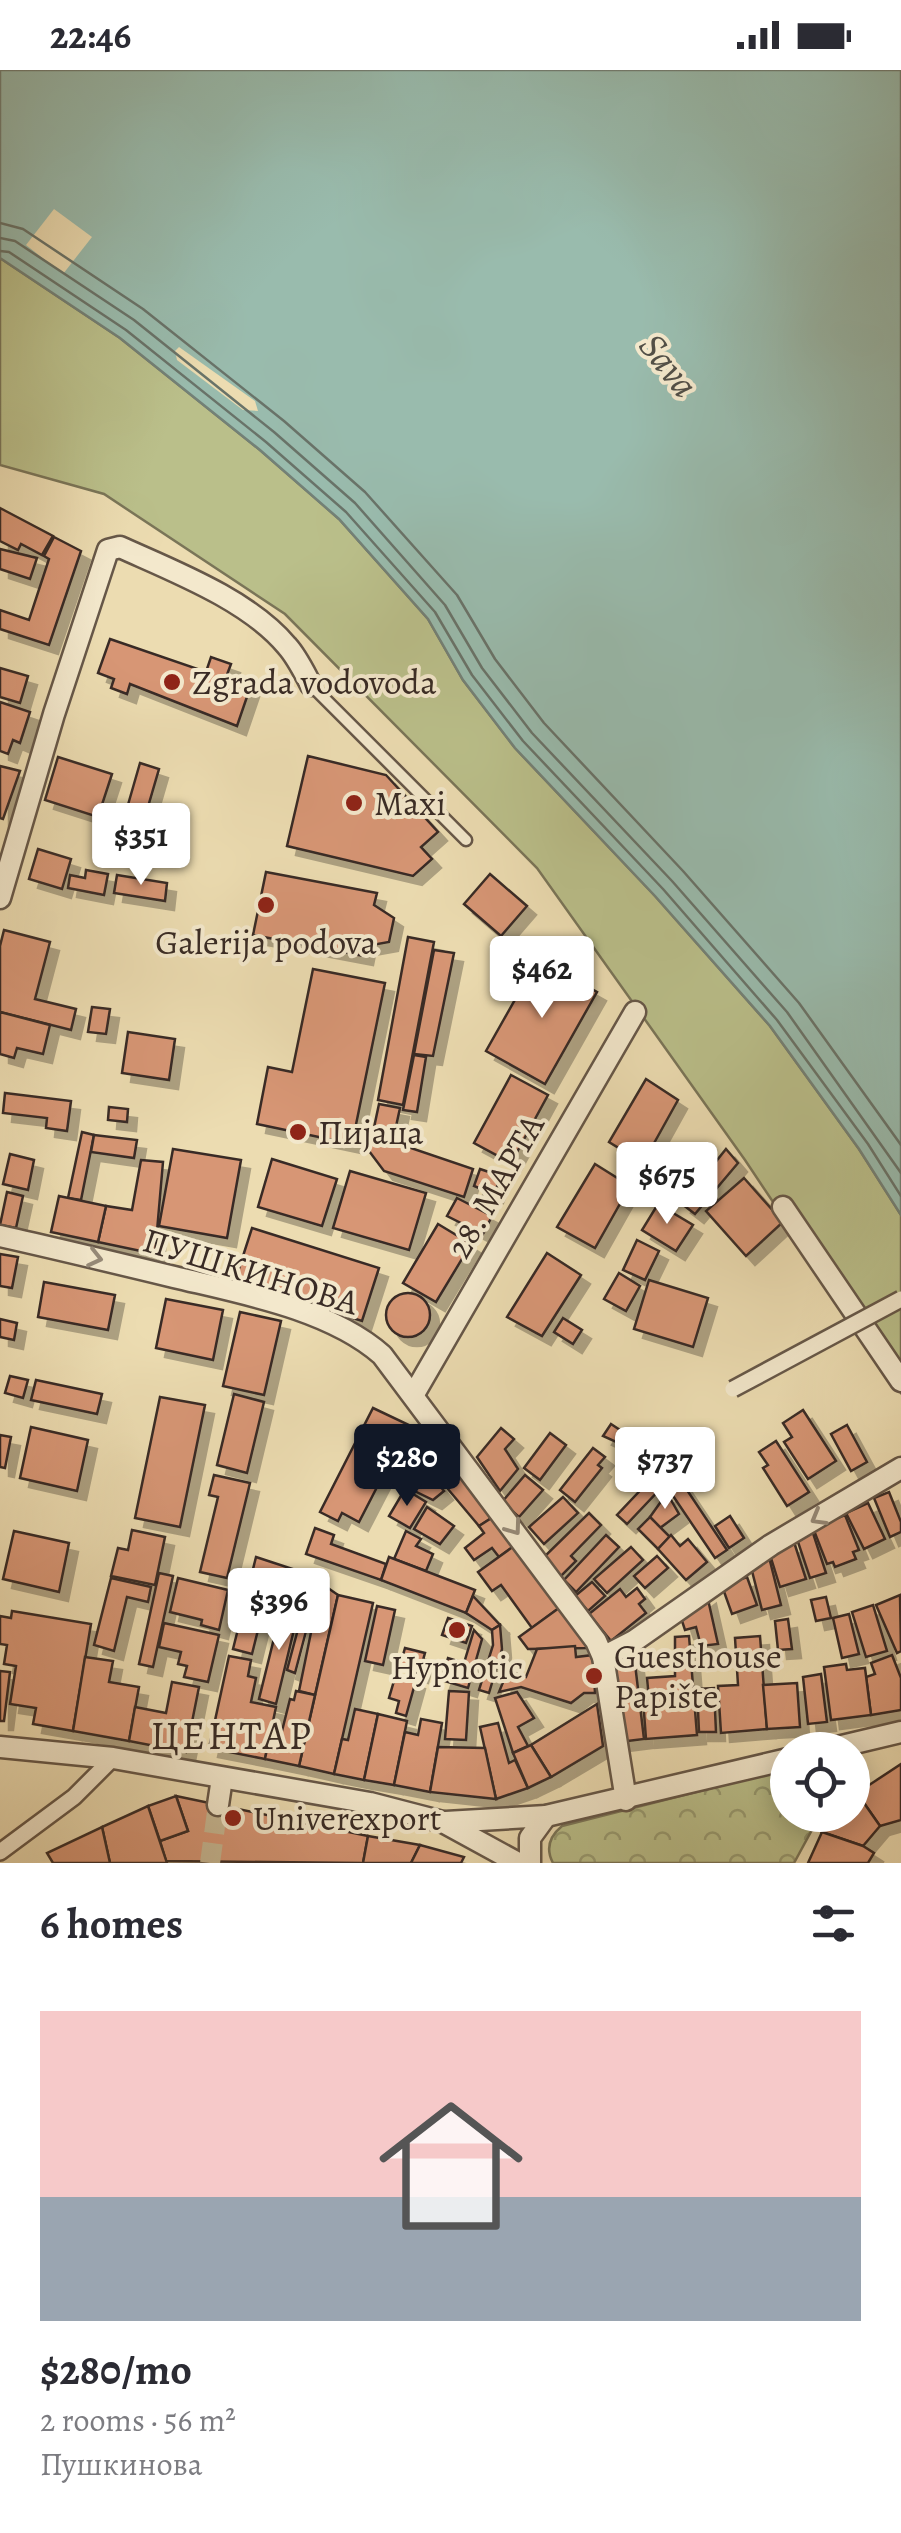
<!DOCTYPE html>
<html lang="en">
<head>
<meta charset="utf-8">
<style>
  :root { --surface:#fff; --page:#f2f2f3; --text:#2b2b33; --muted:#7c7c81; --line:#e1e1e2; --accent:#111827 }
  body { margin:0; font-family:Alegreya,serif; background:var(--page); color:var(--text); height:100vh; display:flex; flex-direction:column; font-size:38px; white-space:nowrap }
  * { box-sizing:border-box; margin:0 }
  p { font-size:32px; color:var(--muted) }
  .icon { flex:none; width:55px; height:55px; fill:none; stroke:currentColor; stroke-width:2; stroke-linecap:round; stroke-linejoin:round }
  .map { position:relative; height:1793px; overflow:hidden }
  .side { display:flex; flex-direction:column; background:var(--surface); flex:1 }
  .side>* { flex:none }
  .buttons { position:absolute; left:770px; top:1662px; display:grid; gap:20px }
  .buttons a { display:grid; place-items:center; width:100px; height:100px; border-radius:50%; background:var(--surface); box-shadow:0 5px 25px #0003; font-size:50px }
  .price { position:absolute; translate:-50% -85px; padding:0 22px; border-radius:10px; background:#fff; color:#222; font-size:32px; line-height:65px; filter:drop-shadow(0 2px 5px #0008) }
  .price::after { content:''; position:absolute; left:50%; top:60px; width:30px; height:22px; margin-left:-15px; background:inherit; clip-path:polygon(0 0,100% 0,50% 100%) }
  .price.active { background:var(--accent); color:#fff }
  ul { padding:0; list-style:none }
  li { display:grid; align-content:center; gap:20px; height:530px; padding:0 40px }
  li+li { border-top:2px solid var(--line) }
  li span { display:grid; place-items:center; height:310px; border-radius:0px; color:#555 }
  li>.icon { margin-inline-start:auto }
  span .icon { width:180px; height:180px; fill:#fffc; stroke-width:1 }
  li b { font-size:42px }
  h2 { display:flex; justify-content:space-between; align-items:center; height:120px; padding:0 40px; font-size:42px }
  .status { display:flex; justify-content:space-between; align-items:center; height:70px; padding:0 50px; background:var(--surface); direction:ltr }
  .status svg { height:28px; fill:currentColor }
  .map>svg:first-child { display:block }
</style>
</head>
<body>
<div class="status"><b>22:46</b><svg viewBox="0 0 49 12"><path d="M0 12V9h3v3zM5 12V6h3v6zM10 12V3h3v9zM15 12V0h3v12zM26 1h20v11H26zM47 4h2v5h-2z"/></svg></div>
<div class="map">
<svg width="901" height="1793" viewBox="0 0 901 1793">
  <defs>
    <pattern id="park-crowns" width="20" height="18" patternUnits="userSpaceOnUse" patternTransform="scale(2.5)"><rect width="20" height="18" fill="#babf8a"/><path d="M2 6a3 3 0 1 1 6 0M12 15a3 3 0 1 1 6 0" fill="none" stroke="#989b71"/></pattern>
    <filter id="shadow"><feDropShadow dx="9" dy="9" stdDeviation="0" flood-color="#0004"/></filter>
  </defs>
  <rect width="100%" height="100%" fill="#ecdcb1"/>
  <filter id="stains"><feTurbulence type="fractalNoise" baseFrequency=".002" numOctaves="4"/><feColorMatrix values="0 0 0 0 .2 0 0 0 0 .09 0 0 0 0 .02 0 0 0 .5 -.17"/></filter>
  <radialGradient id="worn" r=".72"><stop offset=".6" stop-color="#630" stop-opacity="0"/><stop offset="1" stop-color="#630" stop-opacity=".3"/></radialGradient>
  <!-- grass -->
  <path fill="#babf8a" stroke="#7a7558" stroke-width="2.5" d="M0,188l120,80 140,112 79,69 89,100 35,61 52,68 140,148 115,130 89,123 42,66v178l-156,-233 -208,-292 -252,-254 -181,-120 -104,-29z"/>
  <!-- park -->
  <path fill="url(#park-crowns)" stroke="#7a7558" stroke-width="2.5" d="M787,1699l1,46h32l-26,48h-241c-8,-15 -3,-27 9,-37z"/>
  <!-- water -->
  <path fill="#99bbad" stroke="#738177" stroke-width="2.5" d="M0,0h901v1145l-42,-66 -89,-123 -115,-130 -140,-148 -52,-68 -35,-61 -89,-100 -79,-69 -140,-112 -120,-80z"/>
  <!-- pier -->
  <g fill="#ecdcb1">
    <path d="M54,139l38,28 -29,37 -37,-29z"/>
    <path d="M179,277l76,54 3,10 -15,-1 -66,-50 -2,-9z"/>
  </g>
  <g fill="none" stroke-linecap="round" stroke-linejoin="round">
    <!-- shore -->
    <g stroke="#697369" stroke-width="2.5">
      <path d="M0,153l23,6 120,80 141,112 81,71 92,103 38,64 49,64 139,148 116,132 102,142"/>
      <path d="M0,168l15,3 119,79 140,112 81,71 90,102 37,63 50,65 140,148 115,131 114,161"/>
      <path d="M0,181l9,1 117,78 140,112 80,70 89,100 37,63 51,66 140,148 114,131 91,124 33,52"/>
    </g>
  </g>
  <!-- building -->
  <g fill="#d79674" stroke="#392b25" stroke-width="2.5" filter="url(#shadow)">
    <path d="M0,438l53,28 -11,19 -21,-11 -3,6 -18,-9z"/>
    <path d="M54,467l27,14 -32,94 -49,-16v-19l29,10 20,-61 -5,-3z"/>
    <path d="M0,479l37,9 -7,21 -30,-10z"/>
    <path d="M110,569l96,33 5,-15 20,7 -6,16 25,8 -13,38 -107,-42 -3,10 -16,-6 3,-9 -16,-6z"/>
    <path d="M0,598l28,8 -8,27 -20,-6z"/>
    <path d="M0,632l30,10 -10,31 -7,-3 -5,14 -8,-3z"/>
    <path d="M308,686l78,19 52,57 -17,15 11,12 -19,17 -126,-30z"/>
    <path d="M58,687l54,17 -14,43 -53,-17z"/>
    <path d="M140,693l19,6 -21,72 -19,-5z"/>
    <path d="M0,696l20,5 -17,48 -3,-1z"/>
    <path d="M38,779l33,10 -9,30 -33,-10z"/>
    <path d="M86,800l22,4 -4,21 -36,-7 2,-13 15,3z"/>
    <path d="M266,802l111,21 -3,12 20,13 -5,24 -23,4 -2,10 -111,-21z"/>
    <path d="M490,804l37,32 -26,30 -37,-32z"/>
    <path d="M117,805l50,8 -2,18 -51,-8z"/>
    <path d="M4,860l46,12 -15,57 41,10 -5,21 -71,-18v-66z"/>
    <path d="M408,867l26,5 -31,163 -25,-5z"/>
    <path d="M434,880l20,3 -21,103 -19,-2z"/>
    <path d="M538,889l59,33 -52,92 -59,-33z"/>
    <path d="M313,899l72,14 -33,161 -95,-20 11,-57 24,5z"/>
    <path d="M92,937l18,2 -4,25 -18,-2z"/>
    <path d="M0,942l50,13 -7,29 -26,-6 -3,10 -14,-4z"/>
    <path d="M128,962l47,7 -6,41 -47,-7z"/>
    <path d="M414,985l12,2 -9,55 -14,-2z"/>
    <path d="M511,1005l37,20 -37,68 -37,-20z"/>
    <path d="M646,1009l32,21 -35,63 -34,-21z"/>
    <path d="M5,1023l66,8 -4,30 -21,-3 1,-10 -44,-5z"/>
    <path d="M379,1034l21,4 -5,23 7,14 71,24 -9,28 -80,-26 -15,-20z"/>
    <path d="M109,1037l19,2 -1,13 -19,-2z"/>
    <path d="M82,1062l12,3 -13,65 -13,-2z"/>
    <path d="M94,1065l43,5 -3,18 -43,-6z"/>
    <path d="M173,1079l68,11 -14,78 -68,-12z"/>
    <path d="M726,1079l12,14 -43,51 -13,-10z"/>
    <path d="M10,1084l24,6 -6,30 -25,-6z"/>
    <path d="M272,1089l65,20 -15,47 -64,-19z"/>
    <path d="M141,1090l22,2 -8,92 -57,-12 8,-36 26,4z"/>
    <path d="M595,1094l35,22 -35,62 -38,-21z"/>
    <path d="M480,1099l21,7 -7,18 -20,-8z"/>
    <path d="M350,1101l76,22 -17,57 -76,-22z"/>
    <path d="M744,1108l39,44 -37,34 -40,-45z"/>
    <path d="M7,1122l16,4 -7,32 -16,-3z"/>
    <path d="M59,1126l47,10 -8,36 -47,-10z"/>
    <path d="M457,1128l35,18 -9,18 -36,-18z"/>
    <path d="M658,1134l35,21 -17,26 -34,-21z"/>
    <path d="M438,1154l33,20 -35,58 -33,-19z"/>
    <path d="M252,1158l127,40 -17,53 -127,-40z"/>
    <path d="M637,1170l22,11 -14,29 -22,-10z"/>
    <path d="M547,1183l34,22 -39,61 -35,-19z"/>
    <path d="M0,1184l18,3 -6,31 -12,-2z"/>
    <path d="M619,1203l21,13 -14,25 -22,-12z"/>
    <path d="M649,1210l59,18 -15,49 -59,-18z"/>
    <path d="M44,1212l71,13 -7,35 -70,-13z"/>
    <circle cx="408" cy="1245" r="22"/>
    <path d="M166,1229l57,11 -10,50 -57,-12z"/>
    <path d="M240,1242l41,9 -17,74 -41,-9z"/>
    <path d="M563,1248l19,12 -9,14 -19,-12z"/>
    <path d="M0,1249l17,4 -3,17 -14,-3z"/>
    <path d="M10,1306l18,4 -5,18 -18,-5z"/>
    <path d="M36,1310l66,14 -5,20 -66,-14z"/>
    <path d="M234,1324l30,8 -17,71 -30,-8z"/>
    <path d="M160,1327l45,8 -25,122 -45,-9z"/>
    <path d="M373,1338l36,17 -50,97 -17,-9 -4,8 -18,-9z"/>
    <path d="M803,1340l33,51 -28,18 -24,-37 8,-5 -9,-14z"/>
    <path d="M611,1354l21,14 -5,9 -24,-11z"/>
    <path d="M847,1355l20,37 -16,9 -20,-37z"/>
    <path d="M31,1357l57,13 -11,51 -57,-13z"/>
    <path d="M501,1358l13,11 -9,10 13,20 -18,22 -23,-34z"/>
    <path d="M550,1363l16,12 -26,35 -16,-12z"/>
    <path d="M0,1365l11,2 -6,31 -5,-1z"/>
    <path d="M776,1371l33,51 -22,14 -24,-38 5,-3 -9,-13z"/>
    <path d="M593,1378l12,9 -7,8 4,3 -27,34 -15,-12z"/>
    <path d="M443,1380l11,14 -12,11 -12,-14z"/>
    <path d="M403,1384l20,13 -5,5 10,12 7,-4 9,11 -11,9 -45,-22z"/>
    <path d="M628,1384l22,14 -10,15 -22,-15z"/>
    <path d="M456,1400l37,47 -14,9 -37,-44z"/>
    <path d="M214,1405l36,8 -23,95 -27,-6 18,-75 -9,-2z"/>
    <path d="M525,1405l18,15 -24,27 -17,-15z"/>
    <path d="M677,1405l50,75 -12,8 -50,-74z"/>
    <path d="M652,1408l10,9 -35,37 -10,-9z"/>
    <path d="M405,1419l21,13 -16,26 -21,-12z"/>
    <path d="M889,1422l12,30v10l-11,5 -16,-39z"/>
    <path d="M667,1423l12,21 -19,14 -10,-11z"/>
    <path d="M563,1427l15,16 -34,31 -15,-17z"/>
    <path d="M868,1433l17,36 -21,10 -18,-36z"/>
    <path d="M427,1437l27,19 -14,18 -26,-15z"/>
    <path d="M589,1443l12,12 -30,31 5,5 -15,15 -18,-18z"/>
    <path d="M845,1445l14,35 -6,2 3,7 -21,8 -2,-5 -6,2 -14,-36z"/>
    <path d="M730,1446l14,22 -15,10 -14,-22z"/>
    <path d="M493,1447l21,29 -15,11 -7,-9 -18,12 -9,-12 19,-15 -5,-7z"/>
    <path d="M650,1447l20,20 -12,12 -20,-20z"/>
    <path d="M315,1458l19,7 -3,9 55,20 -5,16 -75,-26z"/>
    <path d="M132,1460l33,7 -10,48 -44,-9 7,-28 10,2z"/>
    <path d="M14,1461l55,12 -10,49 -56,-13z"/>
    <path d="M406,1461l15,8 -5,7 17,8 -7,17 -32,-12z"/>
    <path d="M813,1463l13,40 -16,5 -13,-39z"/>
    <path d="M606,1465l13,12 -43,45 -12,-12z"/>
    <path d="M671,1465l9,11 8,-7 19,23 -21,18 -28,-31z"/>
    <path d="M794,1472l12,37 -26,8 -9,-29z"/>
    <path d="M514,1476l45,62 -27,20 -31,-43 -9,6 -14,-19z"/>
    <path d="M631,1477l12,13 -36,33 -13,-14z"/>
    <path d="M657,1486l11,12 -23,20 -11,-12z"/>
    <path d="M256,1487l52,17 -8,27 -24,-6 2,-7 -9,-2 -17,68 -19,-5z"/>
    <path d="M389,1487l86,33 -9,23 -85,-33z"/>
    <path d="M769,1487l12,48 -19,5 -10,-39z"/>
    <path d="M159,1503l14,3 -20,91 -14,-3z"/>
    <path d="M308,1504l30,21 -23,100 -16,-4 16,-78 -16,-4z"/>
    <path d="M747,1507l10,28 -25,9 -10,-28z"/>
    <path d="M111,1508l40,9 -3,15 -21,-5 -13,54 -20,-6z"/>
    <path d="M178,1508l50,12 -9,40 -18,-5 1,-5 -32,-8z"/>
    <path d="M592,1512l13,14 -17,15 -13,-15z"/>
    <path d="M637,1518l8,11 -6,5 7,9 -35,28 -22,-27 31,-25 6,8z"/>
    <path d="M338,1525l35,8 -39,171 -35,-8z"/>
    <path d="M707,1525l11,49 -17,2 -5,-19 -11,3 -5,-15z"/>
    <path d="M900,1525l1,56 -4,2 -21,-48z"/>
    <path d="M473,1526l27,29 -8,5 -26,-17z"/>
    <path d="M826,1527l5,21 -15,3 -5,-21z"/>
    <path d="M283,1532l17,3 -24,99 -17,-5z"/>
    <path d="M873,1535l14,46 -21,6 -14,-45z"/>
    <path d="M377,1536l18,4 -12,55 -18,-4z"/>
    <path d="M559,1538l29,40 -60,1 -9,-12z"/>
    <path d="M12,1541l79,13 -18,107 -40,-7 3,-16 -26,-4 6,-38 -12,-2 3,-19 -7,-1v-28l11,2z"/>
    <path d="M849,1544l10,40 -17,4 -9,-40z"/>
    <path d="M301,1548l8,2 -14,53 -8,-3z"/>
    <path d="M448,1548l24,8 -6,17 -24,-8z"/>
    <path d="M788,1549l4,30 -14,1 -3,-29z"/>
    <path d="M164,1553l55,12 -11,47 -24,-5 3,-11 -9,-2 3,-12 -22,-5z"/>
    <path d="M500,1555l2,24 -13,44 -10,-3 14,-45 -1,-15z"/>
    <path d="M474,1560l8,9 -14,49 -27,-8 7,-22 16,5z"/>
    <path d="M689,1566l8,99 -51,4 -3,-40h6l-2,-21 28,-2v-39z"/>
    <path d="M760,1566l7,93 -46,4 -3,-47 20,-1 -3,-47z"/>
    <path d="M575,1576l1,11 17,-2 2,38h-11l-13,10 -50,-16 -22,5 9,-22 18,7 11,-28z"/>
    <path d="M633,1577l11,92 -25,3 -10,-80z"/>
    <path d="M405,1578l20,5 -6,21 -20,-5z"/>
    <path d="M892,1585l9,23v32l-30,5 -5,-38 9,-3 -4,-11z"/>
    <path d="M229,1586l22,4 -3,16 8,2 -5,24 25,5 -11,52 -56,-11z"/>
    <path d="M85,1587l28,4 -4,21 30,5 -10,54 -56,-10z"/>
    <path d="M846,1594l1,6 18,-2 6,47 -40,5 -7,-53z"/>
    <path d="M0,1601l10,1 -6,49h-4z"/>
    <path d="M396,1604l20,6 -10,36 -10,-3 3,-12 -10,-3z"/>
    <path d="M821,1604l6,48 -19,2 -5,-47z"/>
    <path d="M172,1612l27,5 -13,65 -57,-11 6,-34 31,6z"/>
    <path d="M797,1613l3,44 -33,2 -4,-44z"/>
    <path d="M714,1618l2,44h-17l-2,-43z"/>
    <path d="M296,1621l19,4 -16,71 -34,-7 6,-31 11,3 8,-32 4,1z"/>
    <path d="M449,1621l20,1 -3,48 -21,-1z"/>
    <path d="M517,1622l17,26 -16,9 10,19 -15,7 -18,-55z"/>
    <path d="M597,1634l6,42 -52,31 -20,-32z"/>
    <path d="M355,1639l23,5 -14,66 -30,-6 8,-35 6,1z"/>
    <path d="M378,1644l29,7 -13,64 -30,-5z"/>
    <path d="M421,1649l21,4 -12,69 -36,-7 11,-53 13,3z"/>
    <path d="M498,1653l11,40 6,-3 13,28 -32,11 -16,-72z"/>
    <path d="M531,1675l20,32 -23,11 -15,-35z"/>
    <path d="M438,1677l47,1 11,51 -66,-7z"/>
    <path d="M901,1694v56l-21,6 -23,-33z"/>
    <path d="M857,1723l23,33 -17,20 -41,-14 12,-17h18v-18z"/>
    <path d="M176,1726l192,40 -5,27 -197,-2 -6,-20 28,-10z"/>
    <path d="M176,1726l12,35 -28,10 -12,-35z"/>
    <path d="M148,1736l19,57h-57l-8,-36z"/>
    <path d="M102,1757l8,36h-57l-6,-10z"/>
    <path d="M822,1762l41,14 11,7 -6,10h-60z"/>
    <path d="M368,1766l52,9 -9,18h-48z"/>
    <path d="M420,1775l44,12 -3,6h-50z"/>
  </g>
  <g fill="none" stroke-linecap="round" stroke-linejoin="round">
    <!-- minor-tunnel -->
    <path stroke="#c8b995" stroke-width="20" stroke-dasharray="20 10" stroke-linecap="butt" d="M210,1793l8,-58"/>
    <!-- service casing -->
    <g stroke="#665748" stroke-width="15">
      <path id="service" d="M311,615l155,155"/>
    </g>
    <!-- pedestrian casing -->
    <g stroke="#665748" stroke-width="20">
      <path id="pedestrian" d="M0,1782l74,-55 39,-39"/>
    </g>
    <!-- minor casing -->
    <g stroke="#665748" stroke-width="25">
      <g id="minor">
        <path d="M0,828l54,-184 54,-164 12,-3c53,24 129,53 167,99 10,11 17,26 24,39"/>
        <path d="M783,1137l118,174"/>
        <path d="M0,1166c58,13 116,27 174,41 67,16 156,32 208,78l214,286 7,16 23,143"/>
        <path d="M414,1324l221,-382"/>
        <path d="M603,1587l31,-16 137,-96 130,-77"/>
        <path d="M0,1677l113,11 257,45 73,19 75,41"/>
        <path d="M825,1680l76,-18"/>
        <path d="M218,1735l4,-27"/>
        <path d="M446,1752l100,-6 242,-57"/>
        <path d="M530,1793v-25l16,-22"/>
      </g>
    </g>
    <!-- service -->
    <use href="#service" stroke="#f3e8cc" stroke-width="10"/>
    <!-- pedestrian -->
    <use href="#pedestrian" stroke="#f3e8cc" stroke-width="15"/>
    <!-- minor -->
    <use href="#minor" stroke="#f3e8cc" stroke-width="20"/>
    <!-- pedestrian-bridge casing -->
    <g stroke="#665748" stroke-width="20" stroke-linecap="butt">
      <path id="pedestrian-bridge" d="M733,1319l168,-90"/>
    </g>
    <!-- pedestrian-bridge -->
    <use href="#pedestrian-bridge" stroke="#f3e8cc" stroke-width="15"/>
  </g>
  <!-- one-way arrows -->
  <defs><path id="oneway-chevron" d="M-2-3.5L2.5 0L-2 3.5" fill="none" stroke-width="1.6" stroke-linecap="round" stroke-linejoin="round" transform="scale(2.5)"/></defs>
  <g stroke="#968a78">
    <use href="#oneway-chevron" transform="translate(95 1188) rotate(13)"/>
    <use href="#oneway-chevron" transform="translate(818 1448) rotate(150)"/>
    <use href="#oneway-chevron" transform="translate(514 1458) rotate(54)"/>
  </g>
  <!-- markers -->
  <g fill="#8f2418" stroke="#f3e8cc" stroke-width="4">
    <circle cx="172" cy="612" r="10"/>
    <circle cx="354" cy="733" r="10"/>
    <circle cx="266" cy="835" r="10"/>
    <circle cx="298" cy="1062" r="10"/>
    <circle cx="457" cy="1560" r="10"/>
    <circle cx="594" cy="1606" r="10"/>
    <circle cx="233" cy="1748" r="10"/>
  </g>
  <g text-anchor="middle" stroke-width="8" stroke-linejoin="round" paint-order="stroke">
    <!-- poi labels -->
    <g font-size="35" fill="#392b25" stroke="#f3e8cc" text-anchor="start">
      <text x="192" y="624">Zgrada vodovoda</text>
      <text x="374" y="745">Maxi</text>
      <text x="266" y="884" text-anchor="middle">Galerija podova</text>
      <text x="318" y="1074">Пијаца</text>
      <text x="614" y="1598">Guesthouse<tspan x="614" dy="40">Papište</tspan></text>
      <text x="457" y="1609" text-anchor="middle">Hypnotic</text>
      <text x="253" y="1760">Univerexport</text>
    </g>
    <!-- street labels -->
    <g font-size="35" fill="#392b25" stroke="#f3e8cc">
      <text transform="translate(495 1116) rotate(-60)" y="12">28. МАРТА</text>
      <text transform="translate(251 1201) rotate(17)" y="12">ПУШКИНОВА</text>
    </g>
    <!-- water labels -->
    <g font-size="38" font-style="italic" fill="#514f47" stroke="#f3e8cc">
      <text transform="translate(669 295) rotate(52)" y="13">Sava</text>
    </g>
    <!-- quarter labels -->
    <g font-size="40" letter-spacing="2.5" fill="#392b25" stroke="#f3e8cc">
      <text x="232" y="1679">ЦЕНТАР</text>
    </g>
  </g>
  <rect width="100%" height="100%" filter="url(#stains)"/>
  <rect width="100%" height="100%" fill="url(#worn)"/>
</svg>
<div class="buttons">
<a><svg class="icon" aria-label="locate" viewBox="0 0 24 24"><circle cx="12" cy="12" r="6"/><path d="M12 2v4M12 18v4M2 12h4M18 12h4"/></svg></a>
</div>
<b class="price" style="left:141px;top:818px">$351</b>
<b class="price" style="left:542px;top:951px">$462</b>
<b class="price" style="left:667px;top:1157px">$675</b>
<b class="price active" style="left:407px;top:1439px">$280</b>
<b class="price" style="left:665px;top:1442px">$737</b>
<b class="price" style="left:279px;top:1583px">$396</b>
</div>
<section class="side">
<h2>6 homes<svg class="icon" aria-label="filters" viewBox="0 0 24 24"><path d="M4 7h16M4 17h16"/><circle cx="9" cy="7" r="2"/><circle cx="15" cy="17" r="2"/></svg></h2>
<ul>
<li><span style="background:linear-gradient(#f6c9c9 60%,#9aa5b1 0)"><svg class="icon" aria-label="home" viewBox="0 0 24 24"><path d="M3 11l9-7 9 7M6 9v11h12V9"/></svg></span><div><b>$280/mo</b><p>2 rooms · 56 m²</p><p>Пушкинова</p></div></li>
</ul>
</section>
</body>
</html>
